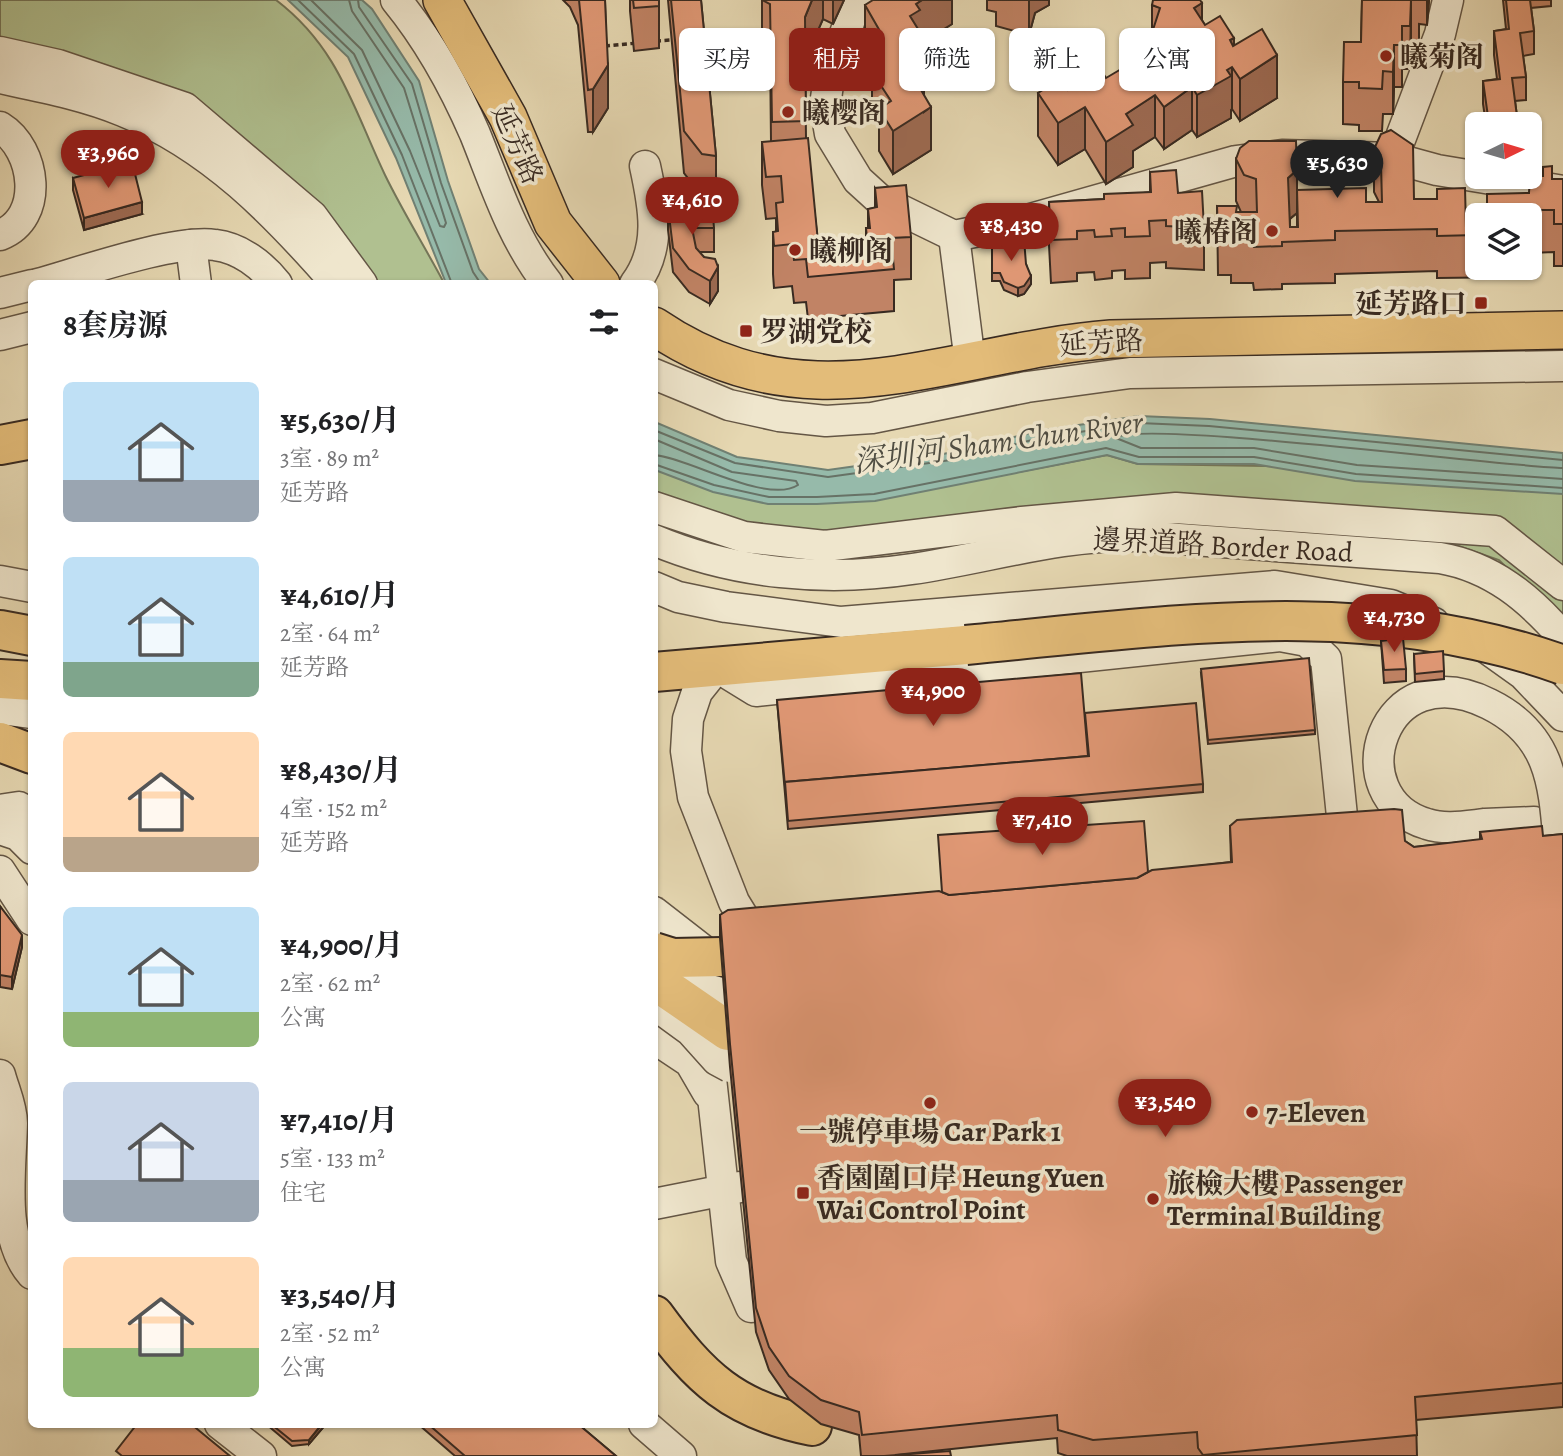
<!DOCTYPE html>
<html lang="zh">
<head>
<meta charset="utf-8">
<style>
  :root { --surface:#fff; --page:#f2f2f2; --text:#202124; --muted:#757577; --accent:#8f2418 }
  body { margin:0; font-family:Alegreya,"Noto Serif SC",serif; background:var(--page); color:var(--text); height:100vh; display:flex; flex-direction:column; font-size:26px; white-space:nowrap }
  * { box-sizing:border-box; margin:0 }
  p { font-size:23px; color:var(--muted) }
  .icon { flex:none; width:38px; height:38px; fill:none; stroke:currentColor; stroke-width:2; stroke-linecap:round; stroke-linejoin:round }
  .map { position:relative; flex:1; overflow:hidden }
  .sheet { position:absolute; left:28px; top:280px; width:630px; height:1148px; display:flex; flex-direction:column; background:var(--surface); border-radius:10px; box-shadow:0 2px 5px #0004 }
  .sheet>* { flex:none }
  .top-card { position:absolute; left:679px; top:28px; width:665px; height:63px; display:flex; gap:14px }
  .needle { width:46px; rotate:85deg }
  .tools { position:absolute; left:1465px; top:112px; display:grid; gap:14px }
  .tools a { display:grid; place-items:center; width:77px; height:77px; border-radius:10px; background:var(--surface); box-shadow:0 2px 5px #0004; font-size:35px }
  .price { position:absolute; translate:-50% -60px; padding:0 16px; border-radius:24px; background:var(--accent); color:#fff; font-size:23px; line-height:46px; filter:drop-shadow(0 2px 4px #0008) }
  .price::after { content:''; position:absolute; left:50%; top:42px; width:21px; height:16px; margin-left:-10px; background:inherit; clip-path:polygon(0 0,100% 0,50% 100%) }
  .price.active { background:#222; color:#fff }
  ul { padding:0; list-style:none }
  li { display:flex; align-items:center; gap:21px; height:175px; padding:0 35px }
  li span { display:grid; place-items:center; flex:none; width:196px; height:140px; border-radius:10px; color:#555 }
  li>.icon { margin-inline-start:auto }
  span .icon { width:84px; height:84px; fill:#fffc; stroke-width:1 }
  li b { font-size:30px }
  h2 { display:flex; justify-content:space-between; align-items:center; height:84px; padding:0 35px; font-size:30px }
  .pill { padding:0 24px; border-radius:10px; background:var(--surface); box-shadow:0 2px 5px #0004; font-size:24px; line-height:63px }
  .pill.active { background:var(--accent); color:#fff }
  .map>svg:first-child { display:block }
</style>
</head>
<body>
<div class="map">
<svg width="1563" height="1456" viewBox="0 0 1563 1456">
  <rect width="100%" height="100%" fill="#e6d8b2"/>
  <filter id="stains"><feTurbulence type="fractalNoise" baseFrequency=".00286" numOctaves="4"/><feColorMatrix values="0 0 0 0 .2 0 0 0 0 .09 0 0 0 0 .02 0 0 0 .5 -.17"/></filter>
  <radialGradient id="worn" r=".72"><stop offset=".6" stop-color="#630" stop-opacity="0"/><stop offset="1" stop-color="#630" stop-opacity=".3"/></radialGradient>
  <!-- green -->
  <g fill="#b0c090" stroke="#747558" stroke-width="2">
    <path d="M0,0h276c63,48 77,108 109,175 18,37 40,72 59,108h-92l-162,-155 -44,-24 -146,-35z"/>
    <path d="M1107,455l31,9 128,2 297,27v131l-64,-64 -49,-17 -297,-22 -275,34 -75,2 -77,-13 -71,-18 -1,-57 213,32z"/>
  </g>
  <!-- water -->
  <g fill="#96baaa" stroke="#708073" stroke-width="2">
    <path d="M288,0h74l10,9 47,72 29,100 31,88 11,14h-44l-50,-125 -48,-101z"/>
    <path d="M1139,416l71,3 353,34v41l-208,-13 -101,-17h-116l-31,-9 -232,46 -58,3h-49l-55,-12 -58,-22v-48l82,35 91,13 121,-17 89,-22z"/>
  </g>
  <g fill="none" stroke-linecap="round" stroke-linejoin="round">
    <!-- shore -->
    <g stroke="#677266" stroke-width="2">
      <path d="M298,0l56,54 48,101 50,129"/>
      <path d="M311,0l51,50 48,101 30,75 4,1 2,-4 -42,-135 -52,-77 -3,-11"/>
      <path d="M358,0l1,7 53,77 29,99 32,89 8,12"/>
      <path d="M654,430l81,33 93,14 123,-17 89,-22 99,-15 70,3 354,34"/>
      <path d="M654,439l78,33 64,9 2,4c-31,20 -111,-28 -144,-30"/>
      <path d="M654,464l60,21 55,12h48l57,-3 232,-46 33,9h115l102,17 207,14"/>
      <path d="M1563,468c-58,-1 -426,-49 -447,-30l25,10h113l103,17 206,14"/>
    </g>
    <!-- minor casing -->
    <g stroke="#645645" stroke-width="33">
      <g id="minor">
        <path d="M396,0c32,39 59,88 79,134 21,52 37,104 73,150"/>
        <path d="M857,0l-28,78 -4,27 5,29 28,46 22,20 74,36 55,-11 227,-64 46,-6 111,3 44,12 126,21"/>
        <path d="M0,52l58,13 127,43 127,108 50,68"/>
        <path d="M0,78c42,9 84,17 123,33 88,35 153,103 214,173"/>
        <path d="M0,127c36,22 45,91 0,108"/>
        <path d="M1393,158l47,-124 8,-34"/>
        <path d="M954,236l16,126"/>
        <path d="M191,245l5,39"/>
        <path d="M38,284c43,-12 137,-45 177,-39 25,3 47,20 62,39"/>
        <path d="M635,284c27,-36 19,-77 10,-118"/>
        <path d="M0,293l32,-8"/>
        <path d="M0,335l32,-8"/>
        <path d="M654,374l75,31 50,11 47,5 46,-3 155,-31 103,-14 433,-7"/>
        <path d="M654,507l90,30 81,9 197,-24 154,-14 319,23 68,54"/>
        <path d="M654,540c80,34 172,42 258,29 76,-11 149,-35 226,-33l302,22c52,9 89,40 123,79"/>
        <path d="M0,581l32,6"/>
        <path d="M654,587l24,10 48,10 115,15 434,-36 116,19 43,18"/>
        <path d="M1280,636l27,5 19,18 24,236 -582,45 -18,-12 -16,-26 -41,-105 -7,-46 2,-32 9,-27 20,-25 39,24z"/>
        <path d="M1488,649l35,25 40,42"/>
        <path d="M0,709l32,4"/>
        <path d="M0,810l19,-3 13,9"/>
        <path d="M1485,824l49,-2 29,13"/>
        <path d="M0,829l18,6 14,14"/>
        <path d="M0,871l32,49"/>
        <path d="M654,912l63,49"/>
        <path d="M706,1033l25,228 20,46"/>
        <path d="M654,1038l36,24 18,31"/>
        <path d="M0,1075c4,15 12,32 12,48 -1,49 -12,115 20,151"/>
        <path d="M654,1204l86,-17"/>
        <path d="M220,1424l41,32"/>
        <path d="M644,1424l37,32"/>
      </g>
    </g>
    <!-- major casing -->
    <g stroke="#382a21" stroke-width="40">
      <g id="major">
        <path d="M442,0l66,117 45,106 48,61"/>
        <path d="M654,326c156,106 291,26 457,13l452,-9"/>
      </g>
    </g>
    <!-- highway casing -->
    <g stroke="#382a21" stroke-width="42">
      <g id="highway">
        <path d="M0,445l32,-6"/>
        <path d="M0,630l32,6"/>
        <path d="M654,672l312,-27"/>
        <path d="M0,679l32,2"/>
        <path d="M0,742l32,12"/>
        <path d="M654,1315c46,63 79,95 158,111"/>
      </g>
    </g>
    <!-- path -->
    <g stroke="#382a21" stroke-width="3.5" stroke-dasharray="5 3.5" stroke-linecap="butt">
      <path d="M656,41l15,-1"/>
      <path d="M605,46l32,-3"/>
    </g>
    <!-- minor -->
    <use href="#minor" stroke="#efe6cd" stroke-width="30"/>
    <!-- major -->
    <use href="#major" stroke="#e3bc79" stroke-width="37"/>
    <!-- highway -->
    <use href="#highway" stroke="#e3bc79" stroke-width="38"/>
    <!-- minor-bridge casing -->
    <g stroke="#645645" stroke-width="33" stroke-linecap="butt">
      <g id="minor-bridge">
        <path d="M1485,824c-19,2 -40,6 -58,0 -90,-26 -46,-174 62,-120 67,33 65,88 71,153"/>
        <path d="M667,963l24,22 34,9"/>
        <path d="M654,1004l37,27 26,29 13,7"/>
      </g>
    </g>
    <!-- highway-bridge casing -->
    <g stroke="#382a21" stroke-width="42" stroke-linecap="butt">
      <g id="highway-bridge">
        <path d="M966,645c203,-19 399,-51 597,20"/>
        <path d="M654,952l19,6 49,-1"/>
        <path d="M654,980l74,51"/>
      </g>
    </g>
    <!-- minor-bridge -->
    <use href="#minor-bridge" stroke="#efe6cd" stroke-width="30"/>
    <!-- highway-bridge -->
    <use href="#highway-bridge" stroke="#e3bc79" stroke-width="38"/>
  </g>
  <!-- wall -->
  <g fill="#c18365" stroke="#382a21" stroke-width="2">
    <path d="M563,0h42l3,108 -15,24h-5l-10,-107 -8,-18z"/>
    <path d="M630,0h29v48l-25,3 -4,-40z"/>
    <path d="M668,0h33l15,156v42l-14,-2 -18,-23z"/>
    <path d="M762,0h82l-11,24 -10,-5 -18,39 1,80 12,104 48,-4v-10h2v-19l7,-1v-20l36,49v42l-17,1v31l-86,8 -2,-17 -12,1 -2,-17 -18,2 -1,-14v-42h3v-14l-10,1 -4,-34v-43h9l-1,-95 -8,-4z"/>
    <path d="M952,0v24l-27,17 1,43 -2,1v11l7,54 -38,24 -14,-23v-27l-7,-10v-53l-7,-13v-43z"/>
    <path d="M987,0h62v5l-14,8 -6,22 -33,-9v-14l-9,-2z"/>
    <path d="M1362,0h67l-2,25 -8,-1v18l-8,1 -1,26h-8v18h-8l-1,27h-10l-1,17h-23v-6l-16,-1v-42l18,-40z"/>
    <path d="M1503,0h48v6l-20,2 3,23v23l-11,2 3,21v23l-11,1 3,23h-32l-3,-20v-23l14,-2 -3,-24v-24l12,-2z"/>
    <path d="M1152,5l50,15 3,5 29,20 43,53 -37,23 -8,-12 -1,1v8l-34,19 -5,-7 -28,19 -9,-12 -22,14v16l-27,17 -21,-35 -27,16 -20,-29v-43l30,-3 38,-12 30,-2 14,-10v-27l2,-7z"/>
    <path d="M1374,149l40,50 52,29h11v40h42v9l-82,1v-7l-102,3v9l-53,1v5l-28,1 -1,-7h-22v-8h-13l-1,-69 20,6h4l-5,-11v-42l61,54 -7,6v8h7v-37l69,12h13l-5,-10z"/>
    <path d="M1150,172l28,21 26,35v42l-38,-2v-6l-16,1v15l-25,1v-9l-13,1v7l-17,2 -1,-8 -17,1v8l-26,2 -2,-38v-43l55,-3 46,-7z"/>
    <path d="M73,178l69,36 -58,16 -11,-40z"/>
    <path d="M1552,179h11v87h-9v-14l-24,1v10l-1,-70z"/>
    <path d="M668,207l25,8 21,13v24h-15l5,5 14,34 -8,13 -21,-12 -16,-20 -5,-42z"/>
    <path d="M992,245l34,19 5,20 -7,10 -6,2 -14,-6 -4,-9h-8z"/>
    <path d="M1381,641l25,28v12l-22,2z"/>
    <path d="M1414,654l30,17v8l-29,3z"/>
    <path d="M1201,673l114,57v4l-107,10z"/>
    <path d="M777,700l308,17 118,67v8l-415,37z"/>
    <path d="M1230,826l175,15 9,6 66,-7v-8l63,4 20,-2v573l-147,13 1,36h-350l-9,-3 -1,-15 -162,17 56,1h-90l-2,-21 -38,-11 -32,-25 -20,-29 -13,-38 -26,-265 -10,-129v-23l428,-43 83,-10z"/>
    <path d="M0,906l22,41 -10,42 -12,-2z"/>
    <path d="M266,1424h60l-17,20 -17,2z"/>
    <path d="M418,1424h160l38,32h-161z"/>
  </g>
  <!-- shaded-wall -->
  <g fill="#9d6a52" stroke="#382a21" stroke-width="2">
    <path d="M812,0h11v19l-18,41v-43z"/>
    <path d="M833,0h11l-11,24z"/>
    <path d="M922,0h30v24l-32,20 6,-2v42l-2,1v27l7,-5v43l-38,24v-43l17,-115 6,-12z"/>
    <path d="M1029,0h20v5l-14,8 -6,22z"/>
    <path d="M1411,0v43l-1,26z"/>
    <path d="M1427,0h2l-2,25z"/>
    <path d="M1202,3v43l-8,-38z"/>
    <path d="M1187,37v42l-12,9v-42z"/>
    <path d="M1234,38v31l-2,-2v42l-1,1v8l-34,19v-42l33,-55z"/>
    <path d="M1394,45v42l-1,27v-42z"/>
    <path d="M1277,55v43l-37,23v-42z"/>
    <path d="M608,65v43l-15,24v-43z"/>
    <path d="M1192,87v43l-28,19v-42z"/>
    <path d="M1155,95v42l-22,14v16l-27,17v-42l20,-28z"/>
    <path d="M1085,107v42l-27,16v-42z"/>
    <path d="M1297,170v43l-9,7v-42z"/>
    <path d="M142,202v12l-58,16v-12z"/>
    <path d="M718,267v24l-8,13v-23z"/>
    <path d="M1031,276v8l-7,10 -6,2v-8z"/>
    <path d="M22,935v12l-10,42v-12z"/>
    <path d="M322,1424h4l-17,20v-4z"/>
  </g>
  <!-- building -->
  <g fill="#e09875" stroke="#382a21" stroke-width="2">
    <path d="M579,0h26l3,65 -15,24 -5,1z"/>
    <path d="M633,0h26v6l-25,2z"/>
    <path d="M671,0h30l15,156 -14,-2 -18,-23z"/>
    <path d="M762,0h50l-7,17 1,104 -34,1 -2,-118z"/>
    <path d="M873,0h49l-6,4 4,6 -10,6 16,26 -14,8 12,22 -10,6 17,29 -38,24 -14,-22 12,-8 -19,-29 11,-7 -9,-14 4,-3 -6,-9 9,-6 -16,-28z"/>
    <path d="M1153,0h47l2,3 -8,5 11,17 15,-9 14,22 -4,2 3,6 29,-17 15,26 -37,24 -8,-12 -5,3 4,6 -34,19 -5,-8 -28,20 -9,-12 -29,19 7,11 -27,17 -21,-35 -27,16 -20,-30 22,-14 8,11 33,-20 5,8 22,-13 8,11 30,-20 10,15 24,-16 -13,-18 -12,9 -25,-7 10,-31 -8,-3z"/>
    <path d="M1362,0h53h-4l-1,26h-8v19h-8l-1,27 -10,-1 -1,18 -23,-1v-6h-16l1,-40h17z"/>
    <path d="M1506,0h24l4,31 -14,2 6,44 -14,1 6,46h-29l-6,-43 17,-2 -6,-48 15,-2z"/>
    <path d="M1391,130l22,15 1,54h23v-10l28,-1 1,40h11v7l-40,1v-7l-102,2v9l-53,2v4l-28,1 -1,-7 -22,1v-8h-13l-1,-27h20l-1,6h21l-1,-33 -12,-4 -8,-16 4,-11 9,-7h47l1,29 -9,8 2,49h8l-1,-37 69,-2v14h16l-1,-38 -7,-15 7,-15z"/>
    <path d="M808,138l10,104 49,-4 -1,-10h4l-2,-19 9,-2 -2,-19 31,-3 5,52 -20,1 3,31 -86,8 -2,-18 -12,1 -2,-16 -18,2 -1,-14 5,-1 -2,-28 7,-1 -2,-26 -15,1 -4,-35z"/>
    <path d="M132,162l10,40 -58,16 -11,-40z"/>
    <path d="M1552,166v13h11v45h-9v-14h-24v11v-6h-43v-21l42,-1 1,-17h13v-9z"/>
    <path d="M1176,170l2,23 24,-2 2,37 -38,-2v-6l-17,1 1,15 -25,1v-9l-14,1 1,7 -17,1 -1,-7 -17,1v8l-26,1 -2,-38 55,-3v-5l47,-2 -1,-20z"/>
    <path d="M693,203v12h6v-9l13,-2 2,24h-22l4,20 8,9 11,2 3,8 -8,14 -21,-12 -16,-21 -5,-41z"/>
    <path d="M1024,239l2,25 5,12 -7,10 -6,2 -14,-6 -4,-9h-8v-28l21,-1v-4z"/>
    <path d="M1403,638l3,31 -22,1 -3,-29z"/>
    <path d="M1443,651l1,20 -29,3 -1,-20z"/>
    <path d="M1309,658l6,72 -107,10 -7,-71z"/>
    <path d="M1081,673l7,83 -303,26v4l-8,-86z"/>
    <path d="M1196,703l7,81 -415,37 -3,-39 304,-26 -4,-43z"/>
    <path d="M1394,809l8,1 3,31 9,6 68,-8 -2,-7 62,-6 1,10 20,-2v549l-148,14 2,38 -214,20 -5,-7 -1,-16 -104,8 -35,-10 -1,-15 -195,20 -3,-23 -38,-12 -32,-24 -20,-29 -13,-39 -26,-264 -10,-129 8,-5 211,-19 10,4 188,-17 15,-8 80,-8 -2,-36 7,-6z"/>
    <path d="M1144,821l4,51 -11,6 -188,17 -7,-3 -4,-57z"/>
    <path d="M0,906l22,29 -10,42 -12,-2z"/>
    <path d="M137,1424h54l39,32h-108l-6,-5z"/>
    <path d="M271,1424h51l-13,16 -17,1z"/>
    <path d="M428,1424h150l38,32h-151z"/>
    <path d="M950,1451l1,5h-67z"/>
  </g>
  <!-- markers -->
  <g fill="#8f2418" stroke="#efe6cd" stroke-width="2.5">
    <circle cx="1386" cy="56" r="7"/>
    <circle cx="788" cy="112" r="7"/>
    <circle cx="1272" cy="231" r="7"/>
    <circle cx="795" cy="250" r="7"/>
    <rect x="1474" y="296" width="14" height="14" rx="3.5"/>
    <rect x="739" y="324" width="14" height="14" rx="3.5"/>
    <circle cx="930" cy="1103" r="7"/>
    <circle cx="1252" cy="1112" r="7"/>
    <rect x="796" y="1186" width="14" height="14" rx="3.5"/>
    <circle cx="1153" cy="1199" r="7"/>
  </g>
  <g text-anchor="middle" stroke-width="7" stroke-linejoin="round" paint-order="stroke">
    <!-- poi labels -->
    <g font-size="28" font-weight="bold" fill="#382a21" stroke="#efe6cd" text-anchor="start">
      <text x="1400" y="66">曦菊阁</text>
      <text x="802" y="122">曦樱阁</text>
      <text x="1258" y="241" text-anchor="end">曦椿阁</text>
      <text x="809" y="260">曦柳阁</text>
      <text x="1467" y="313" text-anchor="end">延芳路口</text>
      <text x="760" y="341">罗湖党校</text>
      <text x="1266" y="1122">7-Eleven</text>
      <text x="930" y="1141" text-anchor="middle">一號停車場 Car Park 1</text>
      <text x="817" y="1187">香園圍口岸 Heung Yuen<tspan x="817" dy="32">Wai Control Point</tspan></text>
      <text x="1167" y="1193">旅檢大樓 Passenger<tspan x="1167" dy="32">Terminal Building</tspan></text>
    </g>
    <!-- street labels -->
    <g font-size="28" fill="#382a21" stroke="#efe6cd">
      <text transform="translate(518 144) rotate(66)" y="10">延芳路</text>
      <text transform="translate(1101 342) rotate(-4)" y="10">延芳路</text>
      <text transform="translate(1223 545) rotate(3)" y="10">邊界道路 Border Road</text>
    </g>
    <!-- water labels -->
    <g font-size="30" font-style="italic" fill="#504e43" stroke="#efe6cd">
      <text transform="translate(998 442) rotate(-8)" y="10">深圳河 Sham Chun River</text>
    </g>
  </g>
  <rect width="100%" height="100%" filter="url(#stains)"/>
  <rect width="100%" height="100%" fill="url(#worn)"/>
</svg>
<div class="tools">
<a><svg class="needle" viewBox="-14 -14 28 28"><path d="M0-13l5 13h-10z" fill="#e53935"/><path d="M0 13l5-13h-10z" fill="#757577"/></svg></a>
<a><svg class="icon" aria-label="layers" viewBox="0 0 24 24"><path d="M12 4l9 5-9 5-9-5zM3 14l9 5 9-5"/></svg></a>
</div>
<b class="price" style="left:108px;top:190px">¥3,960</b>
<b class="price active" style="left:1337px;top:200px">¥5,630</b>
<b class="price" style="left:692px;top:237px">¥4,610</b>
<b class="price" style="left:1011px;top:263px">¥8,430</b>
<b class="price" style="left:1394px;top:654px">¥4,730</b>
<b class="price" style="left:933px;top:728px">¥4,900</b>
<b class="price" style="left:1042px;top:857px">¥7,410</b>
<b class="price" style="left:1165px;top:1139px">¥3,540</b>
<div class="top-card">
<a class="pill">买房</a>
<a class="pill active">租房</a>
<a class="pill">筛选</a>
<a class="pill">新上</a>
<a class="pill">公寓</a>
</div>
<section class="sheet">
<h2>8套房源<svg class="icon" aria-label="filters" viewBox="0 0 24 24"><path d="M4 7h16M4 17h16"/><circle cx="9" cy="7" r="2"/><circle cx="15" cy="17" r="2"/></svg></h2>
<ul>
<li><span style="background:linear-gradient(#bfe0f5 70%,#9aa5b1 0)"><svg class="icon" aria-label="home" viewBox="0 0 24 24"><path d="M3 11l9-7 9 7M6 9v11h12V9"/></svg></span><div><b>¥5,630/月</b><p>3室 · 89 m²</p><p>延芳路</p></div></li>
<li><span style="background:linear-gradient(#bfe0f5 75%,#7fa58c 0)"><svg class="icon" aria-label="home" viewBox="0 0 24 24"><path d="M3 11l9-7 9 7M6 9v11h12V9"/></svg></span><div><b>¥4,610/月</b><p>2室 · 64 m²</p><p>延芳路</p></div></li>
<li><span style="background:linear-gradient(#ffd9b3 75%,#b9a48a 0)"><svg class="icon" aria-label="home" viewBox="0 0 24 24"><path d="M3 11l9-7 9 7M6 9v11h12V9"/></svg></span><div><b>¥8,430/月</b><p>4室 · 152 m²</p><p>延芳路</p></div></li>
<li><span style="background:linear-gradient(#bfe0f5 75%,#8fb573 0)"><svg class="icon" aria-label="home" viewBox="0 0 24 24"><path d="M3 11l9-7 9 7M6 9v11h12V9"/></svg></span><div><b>¥4,900/月</b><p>2室 · 62 m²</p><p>公寓</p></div></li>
<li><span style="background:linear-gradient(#c9d6e8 70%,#9aa5b1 0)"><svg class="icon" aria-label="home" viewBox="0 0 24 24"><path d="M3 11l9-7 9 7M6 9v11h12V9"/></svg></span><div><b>¥7,410/月</b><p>5室 · 133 m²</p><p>住宅</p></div></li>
<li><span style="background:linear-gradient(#ffd9b3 65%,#8fb573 0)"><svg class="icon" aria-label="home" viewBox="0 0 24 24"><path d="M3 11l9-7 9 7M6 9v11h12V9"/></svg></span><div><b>¥3,540/月</b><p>2室 · 52 m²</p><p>公寓</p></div></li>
</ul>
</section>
</div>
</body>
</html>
